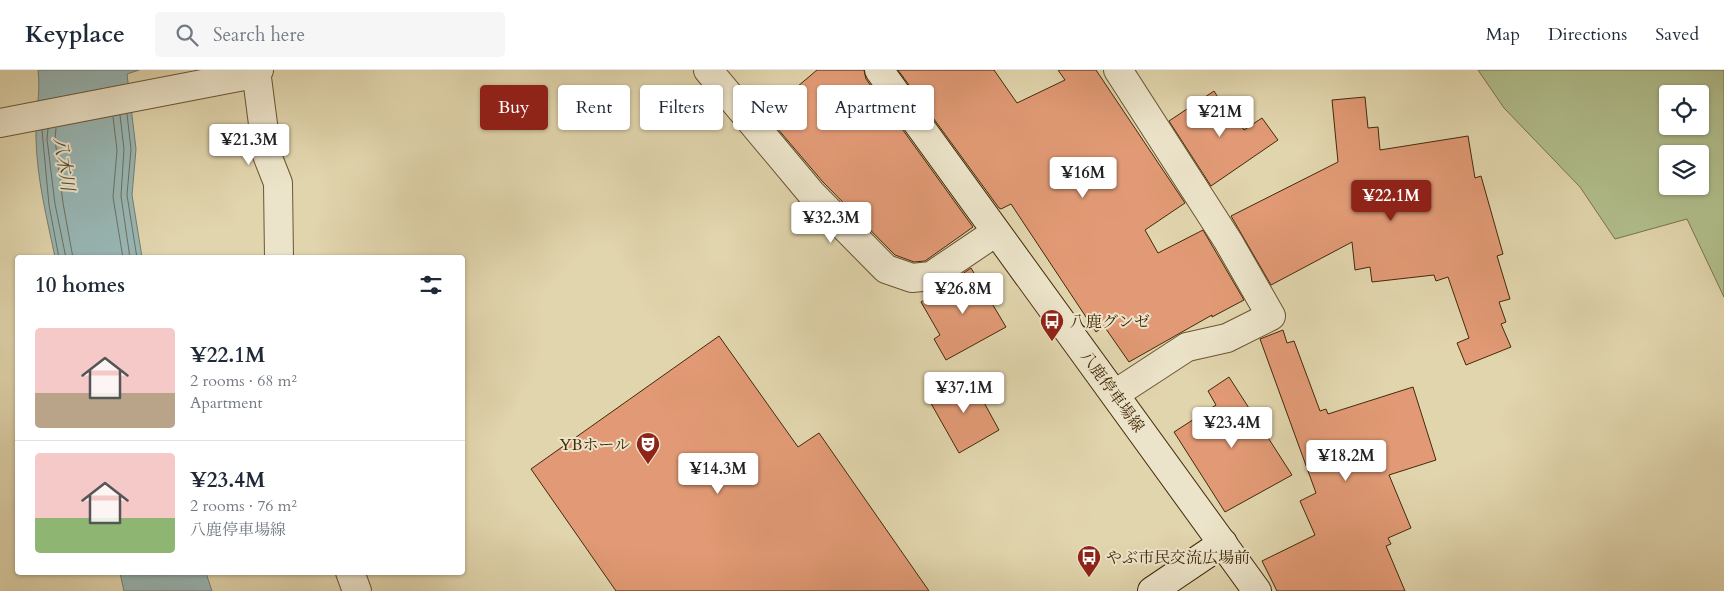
<!DOCTYPE html>
<html lang="en">
<head>
<meta charset="utf-8">
<style>
  :root { --surface:#fff; --page:#f6f6f7; --text:#1f2937; --muted:#747a83; --line:#e0e1e3; --accent:#8f2418 }
  body { margin:0; font-family:Cardo,"Noto Serif JP",serif; background:var(--page); color:var(--text); height:100vh; display:flex; flex-direction:column; font-size:19px; white-space:nowrap }
  * { box-sizing:border-box; margin:0 }
  p { font-size:16px; color:var(--muted) }
  .icon { flex:none; width:28px; height:28px; fill:none; stroke:currentColor; stroke-width:2; stroke-linecap:round; stroke-linejoin:round }
  .map { position:relative; flex:1; overflow:hidden }
  .details { position:absolute; left:15px; top:185px; width:450px; height:320px; display:flex; flex-direction:column; background:var(--surface); border-radius:5px; box-shadow:0 1px 4px #0004 }
  .details>* { flex:none }
  .banner { position:absolute; left:480px; top:15px; width:475px; height:45px; display:flex; gap:10px }
  .controls { position:absolute; left:1659px; top:15px; display:grid; gap:10px }
  .controls a { display:grid; place-items:center; width:50px; height:50px; border-radius:5px; background:var(--surface); box-shadow:0 1px 4px #0004; font-size:25px }
  .price { position:absolute; translate:-50% -42px; padding:0 11px; border-radius:5px; background:#fff; color:#222; font-size:16px; line-height:32px; filter:drop-shadow(0 1px 2px #0008) }
  .price::after { content:''; position:absolute; left:50%; top:30px; width:15px; height:11px; margin-left:-8px; background:inherit; clip-path:polygon(0 0,100% 0,50% 100%) }
  .price.on { background:var(--accent); color:#fff }
  ul { padding:0; list-style:none }
  li { display:flex; align-items:center; gap:15px; height:125px; padding:0 20px }
  li+li { border-top:1px solid var(--line) }
  li span { display:grid; place-items:center; flex:none; width:140px; height:100px; border-radius:5px; color:#555 }
  li>.icon { margin-inline-start:auto }
  span .icon { width:60px; height:60px; fill:#fffc; stroke-width:1 }
  li b { font-size:21px }
  h2 { display:flex; justify-content:space-between; align-items:center; height:60px; padding:0 20px; font-size:21px }
  .tag { padding:0 18px; border-radius:5px; background:var(--surface); box-shadow:0 1px 4px #0004; font-size:18px; line-height:45px }
  .tag.on { background:var(--accent); color:#fff }
  header { display:flex; align-items:center; gap:30px; box-sizing:border-box; height:70px; padding:0 25px; background:var(--surface); border-bottom:1px solid var(--line) }
  header strong { font-size:24px }
  nav { display:flex; gap:28px; margin-inline-start:auto; font-size:18px }
  .search { width:350px; height:45px; background:var(--page); display:flex; align-items:center; gap:12px; box-sizing:border-box; padding:0 18px; border-radius:5px; color:var(--muted); font-size:19px }
  .map>svg:first-child { display:block }
</style>
</head>
<body>
<header>
<strong>Keyplace</strong>
<div class="search"><svg class="icon" aria-label="search" viewBox="0 0 24 24"><circle cx="10" cy="10" r="6"/><path d="M15 15l6 6"/></svg>Search here</div>
<nav><a>Map</a><a>Directions</a><a>Saved</a></nav>
</header>
<div class="map">
<svg width="1724" height="521" viewBox="0 0 1724 521">
  <rect width="100%" height="100%" fill="#e1d5ad"/>
  <filter id="stains"><feTurbulence type="fractalNoise" baseFrequency=".004" numOctaves="4"/><feColorMatrix values="0 0 0 0 .2 0 0 0 0 .09 0 0 0 0 .02 0 0 0 .5 -.17"/></filter>
  <radialGradient id="worn" r=".72"><stop offset=".6" stop-color="#630" stop-opacity="0"/><stop offset="1" stop-color="#630" stop-opacity=".3"/></radialGradient>
  <!-- green -->
  <path fill="#b0be8c" stroke="#7a744a" fill-rule="evenodd" d="M1478,0h246v227l-37,-78 -72,20 -35,-52 -76,-79zM1668,24h32v32h-32zM1668,84h32v32h-32z"/>
  <!-- water -->
  <g fill="#98b6b4" stroke="#767e6f">
    <path d="M38,0h101l-12,4 9,75 -4,46 10,62h-87c-8,-38 -18,-78 -19,-118 -1,-23 5,-45 2,-69z"/>
    <path d="M120,503h86l6,18h-88z"/>
  </g>
  <g fill="none" stroke-linecap="round" stroke-linejoin="round">
    <!-- shore -->
    <g stroke="#6e705e" stroke-width="1">
      <path d="M127,44l4,35 -4,46 10,63"/>
      <path d="M120,45l4,34 -3,47 9,62"/>
      <path d="M113,47l4,33 -4,47 10,61"/>
      <path d="M56,58l-1,11 8,64 10,55"/>
      <path d="M48,59l-1,10 8,65 11,54"/>
      <path d="M42,60l7,75 10,53"/>
    </g>
  </g>
  <!-- building -->
  <g fill="#e19a75" stroke="#432a08">
    <path d="M817,0h47l2,9 107,148 -48,34 -11,1 -19,-7 -72,-73 -58,-68z"/>
    <path d="M898,0h96l23,33 48,-23 -7,-10h38l89,133 -40,27 13,23 45,-23 41,70 -32,17v-2l-83,47 -25,-36 -8,6 -85,-128 -10,5 -2,-1z"/>
    <path d="M1214,21l14,22 3,-2 13,19 18,-12 16,22 -67,46 -42,-65z"/>
    <path d="M1365,27l3,31 10,-1 2,23 88,-14 7,42 6,-2 22,78 -6,2 13,43 -11,3 7,20 -5,2 10,23 -45,18 -9,-22 12,-5 -21,-61 -12,4 -2,-6 -62,7 -2,-15 -15,3 -3,-28 -81,43 -40,-69 107,-54 -6,-62z"/>
    <path d="M971,198l35,59 -60,33 -12,-21 6,-4 -19,-33 43,-24 -6,-1z"/>
    <path d="M1283,260l4,13 7,-2 26,70 6,-2 2,5 85,-27 23,73 -47,15 22,53 -23,10 3,6 -5,2 19,45h-128l-15,-30 53,-26 -15,-34 16,-8 -56,-154z"/>
    <path d="M719,266l79,111 21,-14 110,158h-313l-85,-122z"/>
    <path d="M969,305l30,55 -40,23 -31,-55z"/>
    <path d="M1229,307l63,98 -67,37 -51,-80 42,-27 -8,-14z"/>
  </g>
  <g fill="none" stroke-linecap="round" stroke-linejoin="round">
    <!-- street casing -->
    <g stroke="#6a5531" stroke-width="30">
      <g id="street">
        <path d="M256,0l11,85 11,28 1,75"/>
        <path d="M708,0l103,123 75,76 26,9 19,-2 65,-44"/>
        <path d="M0,53l244,-47 15,-6"/>
        <path d="M1115,324l72,-47 40,-9 44,-22 -43,-75 -110,-171"/>
        <path d="M350,502l7,19"/>
      </g>
    </g>
    <!-- secondary casing -->
    <g stroke="#432a08" stroke-width="30">
      <g id="secondary">
        <path d="M879,0l378,521"/>
        <path d="M1152,521l71,-48"/>
      </g>
    </g>
    <!-- street -->
    <use href="#street" stroke="#ece4ca" stroke-width="28"/>
    <!-- secondary -->
    <use href="#secondary" stroke="#ece4ca" stroke-width="28"/>
  </g>
  <!-- icons -->
  <defs>
    <g id="bus-pin" transform="scale(1.25)"><path d="M0 17L-7.5 6A9.5 9.5 0 1 1 7.5 6Z" fill="#8f2418" stroke="#ece4ca"/><path d="M-5-6H5V4H4V6H2V4H-2V6H-4V4H-5ZM-3.5-4V0h7V-4ZM-3.5 1.2v1.5H-2V1.2ZM2 1.2v1.5H3.5V1.2Z" fill="#fff"/></g>
    <g id="theatre-pin" transform="scale(1.25)"><path d="M0 17L-7.5 6A9.5 9.5 0 1 1 7.5 6Z" fill="#8f2418" stroke="#ece4ca"/><path d="M-5-5.5Q0-4 5-5.5V0Q5 5 0 6Q-5 5-5 0ZM-3.3-2.5H-1v1.5H-3.3ZM1-2.5H3.3v1.5H1ZM-2.8 1Q0 5.5 2.8 1Z" fill="#fff"/></g>
  </defs>
  <g fill-rule="evenodd">
    <use href="#bus-pin" x="1052" y="251"/>
    <use href="#theatre-pin" x="648" y="374"/>
    <use href="#bus-pin" x="1089" y="487"/>
  </g>
  <g text-anchor="middle" stroke-width="4" stroke-linejoin="round" paint-order="stroke">
    <!-- poi labels -->
    <g font-size="16" fill="#432a08" stroke="#ece4ca" text-anchor="start">
      <text x="1070" y="257">八鹿グンゼ</text>
      <text x="630" y="380" text-anchor="end">YBホール</text>
      <text x="1106" y="493">やぶ市民交流広場前</text>
    </g>
    <!-- street labels -->
    <g font-size="16" fill="#432a08" stroke="#ece4ca">
      <text transform="translate(1113 321) rotate(54)" y="6">八鹿停車場線</text>
    </g>
    <!-- water labels -->
    <g font-size="18" font-style="italic" fill="#584d33" stroke="#ece4ca">
      <text transform="translate(64 94) rotate(81)" y="6">八木川</text>
    </g>
  </g>
  <rect width="100%" height="100%" filter="url(#stains)"/>
  <rect width="100%" height="100%" fill="url(#worn)"/>
</svg>
<div class="controls">
<a><svg class="icon" aria-label="locate" viewBox="0 0 24 24"><circle cx="12" cy="12" r="6"/><path d="M12 2v4M12 18v4M2 12h4M18 12h4"/></svg></a>
<a><svg class="icon" aria-label="layers" viewBox="0 0 24 24"><path d="M12 4l9 5-9 5-9-5zM3 14l9 5 9-5"/></svg></a>
</div>
<b class="price" style="left:1220px;top:68px">¥21M</b>
<b class="price" style="left:249px;top:96px">¥21.3M</b>
<b class="price" style="left:1083px;top:129px">¥16M</b>
<b class="price on" style="left:1391px;top:152px">¥22.1M</b>
<b class="price" style="left:831px;top:174px">¥32.3M</b>
<b class="price" style="left:963px;top:245px">¥26.8M</b>
<b class="price" style="left:964px;top:344px">¥37.1M</b>
<b class="price" style="left:1232px;top:379px">¥23.4M</b>
<b class="price" style="left:1346px;top:412px">¥18.2M</b>
<b class="price" style="left:718px;top:425px">¥14.3M</b>
<div class="banner">
<a class="tag on">Buy</a>
<a class="tag">Rent</a>
<a class="tag">Filters</a>
<a class="tag">New</a>
<a class="tag">Apartment</a>
</div>
<section class="details">
<h2>10 homes<svg class="icon" aria-label="filters" viewBox="0 0 24 24"><path d="M4 7h16M4 17h16"/><circle cx="9" cy="7" r="2"/><circle cx="15" cy="17" r="2"/></svg></h2>
<ul>
<li><span style="background:linear-gradient(#f6c9c9 65%,#b9a48a 0)"><svg class="icon" aria-label="home" viewBox="0 0 24 24"><path d="M3 11l9-7 9 7M6 9v11h12V9"/></svg></span><div><b>¥22.1M</b><p>2 rooms · 68 m²</p><p>Apartment</p></div></li>
<li><span style="background:linear-gradient(#f6c9c9 65%,#8fb573 0)"><svg class="icon" aria-label="home" viewBox="0 0 24 24"><path d="M3 11l9-7 9 7M6 9v11h12V9"/></svg></span><div><b>¥23.4M</b><p>2 rooms · 76 m²</p><p>八鹿停車場線</p></div></li>
</ul>
</section>
</div>
</body>
</html>
